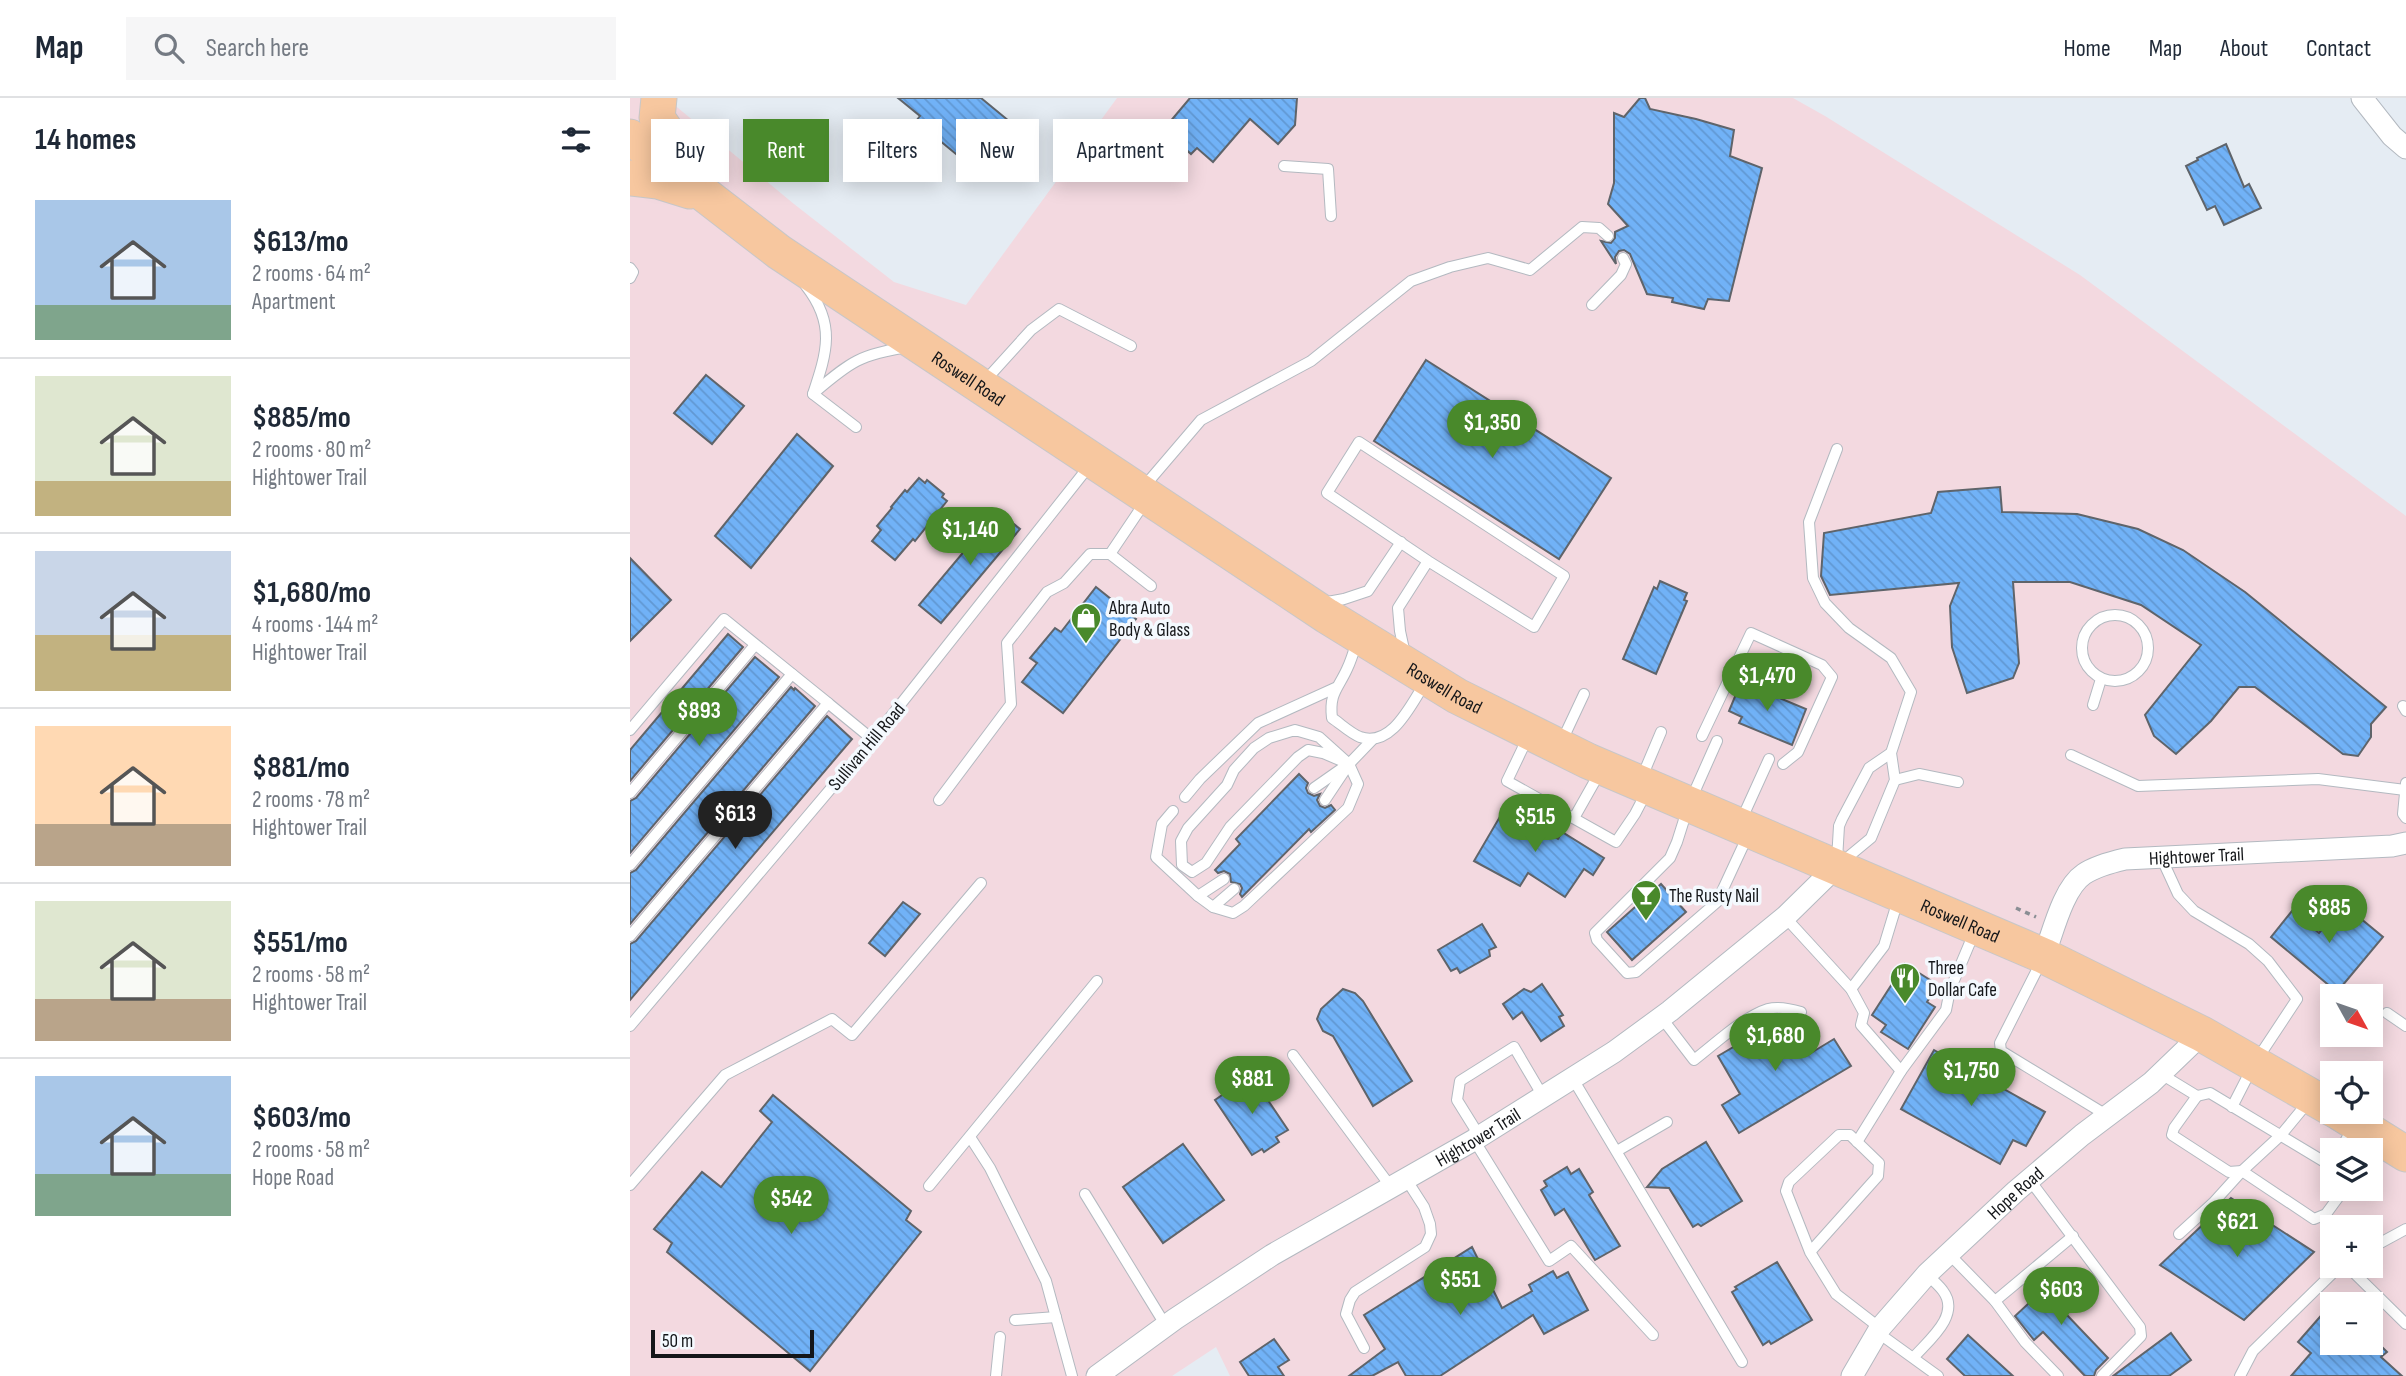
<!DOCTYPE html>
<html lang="en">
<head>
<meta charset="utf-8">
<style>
  :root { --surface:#fff; --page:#f6f6f7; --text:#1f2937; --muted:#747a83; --line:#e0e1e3; --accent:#49892b }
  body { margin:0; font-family:"Sofia Sans Condensed",sans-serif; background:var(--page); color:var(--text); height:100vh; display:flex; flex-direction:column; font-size:26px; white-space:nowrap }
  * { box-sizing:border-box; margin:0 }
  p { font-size:23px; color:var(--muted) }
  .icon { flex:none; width:38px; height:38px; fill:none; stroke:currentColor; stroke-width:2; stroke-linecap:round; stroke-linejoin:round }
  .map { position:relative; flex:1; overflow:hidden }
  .sheet { display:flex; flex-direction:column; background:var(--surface); width:630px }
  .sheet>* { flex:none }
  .top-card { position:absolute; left:21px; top:21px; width:665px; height:63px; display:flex; gap:14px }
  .needle { width:46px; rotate:130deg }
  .fabs { position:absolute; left:1690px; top:886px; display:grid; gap:14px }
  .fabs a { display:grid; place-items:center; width:63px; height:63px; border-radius:0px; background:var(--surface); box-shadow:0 4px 18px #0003; font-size:35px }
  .scale { position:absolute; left:21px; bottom:18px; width:163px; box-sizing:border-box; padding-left:7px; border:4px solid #141619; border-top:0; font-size:19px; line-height:24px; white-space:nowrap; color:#141619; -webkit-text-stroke:5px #f4f9fe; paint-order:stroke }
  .price { position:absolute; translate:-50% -60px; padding:0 16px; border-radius:24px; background:var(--accent); color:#fff; font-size:23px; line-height:46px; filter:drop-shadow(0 2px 4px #0008) }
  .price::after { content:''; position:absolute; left:50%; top:42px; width:21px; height:16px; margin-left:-10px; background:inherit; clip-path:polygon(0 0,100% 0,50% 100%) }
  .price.selected { background:#222; color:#fff }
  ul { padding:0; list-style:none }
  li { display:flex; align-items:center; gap:21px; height:175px; padding:0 35px }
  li+li { border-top:2px solid var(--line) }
  li span { display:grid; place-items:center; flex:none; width:196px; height:140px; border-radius:0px; color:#555 }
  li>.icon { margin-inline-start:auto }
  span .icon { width:84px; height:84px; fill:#fffc; stroke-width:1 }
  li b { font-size:30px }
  h2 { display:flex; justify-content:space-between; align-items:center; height:84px; padding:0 35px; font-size:30px }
  .tag { padding:0 24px; border-radius:0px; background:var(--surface); box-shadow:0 4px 18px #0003; font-size:24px; line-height:63px }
  .tag.selected { background:var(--accent); color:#fff }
  header { display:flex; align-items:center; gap:42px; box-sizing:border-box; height:98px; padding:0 35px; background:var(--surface); border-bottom:2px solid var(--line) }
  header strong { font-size:33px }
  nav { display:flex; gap:38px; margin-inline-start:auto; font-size:24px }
  .search { width:490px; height:63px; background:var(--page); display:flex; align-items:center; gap:18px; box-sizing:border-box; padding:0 24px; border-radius:0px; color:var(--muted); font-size:26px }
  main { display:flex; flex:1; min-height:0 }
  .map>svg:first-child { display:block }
</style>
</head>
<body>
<header>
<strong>Map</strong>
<div class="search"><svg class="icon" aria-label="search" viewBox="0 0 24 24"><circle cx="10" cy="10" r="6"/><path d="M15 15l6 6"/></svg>Search here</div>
<nav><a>Home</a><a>Map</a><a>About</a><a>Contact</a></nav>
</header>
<main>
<section class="sheet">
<h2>14 homes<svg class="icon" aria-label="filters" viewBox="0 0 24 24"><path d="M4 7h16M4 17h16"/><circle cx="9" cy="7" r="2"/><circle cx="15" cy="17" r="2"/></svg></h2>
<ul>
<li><span style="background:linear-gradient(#a9c7e8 75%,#7fa58c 0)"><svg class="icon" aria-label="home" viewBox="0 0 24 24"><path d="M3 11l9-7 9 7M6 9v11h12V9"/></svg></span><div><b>$613/mo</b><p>2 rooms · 64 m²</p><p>Apartment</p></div></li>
<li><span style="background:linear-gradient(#dfe7d0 75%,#c2b280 0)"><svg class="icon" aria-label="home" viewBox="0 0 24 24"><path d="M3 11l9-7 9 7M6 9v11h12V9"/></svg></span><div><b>$885/mo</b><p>2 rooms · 80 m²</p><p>Hightower Trail</p></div></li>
<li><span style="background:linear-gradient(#c9d6e8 60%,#c2b280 0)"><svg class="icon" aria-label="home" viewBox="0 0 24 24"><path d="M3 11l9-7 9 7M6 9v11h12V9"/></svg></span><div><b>$1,680/mo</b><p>4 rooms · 144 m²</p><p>Hightower Trail</p></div></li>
<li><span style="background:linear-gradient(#ffd9b3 70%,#b9a48a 0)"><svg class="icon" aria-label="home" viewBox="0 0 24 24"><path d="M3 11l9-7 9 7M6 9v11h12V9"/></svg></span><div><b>$881/mo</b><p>2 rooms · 78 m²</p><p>Hightower Trail</p></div></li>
<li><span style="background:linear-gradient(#dfe7d0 70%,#b9a48a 0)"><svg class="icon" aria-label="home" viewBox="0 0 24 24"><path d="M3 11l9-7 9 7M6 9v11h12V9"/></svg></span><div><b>$551/mo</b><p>2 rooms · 58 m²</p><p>Hightower Trail</p></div></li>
<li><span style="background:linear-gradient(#a9c7e8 70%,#7fa58c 0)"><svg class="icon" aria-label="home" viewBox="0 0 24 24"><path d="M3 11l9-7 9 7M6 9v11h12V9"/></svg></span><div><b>$603/mo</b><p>2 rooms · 58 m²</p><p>Hope Road</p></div></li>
</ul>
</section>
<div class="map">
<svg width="1776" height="1278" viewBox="0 0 1776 1278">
  <defs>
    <pattern id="building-back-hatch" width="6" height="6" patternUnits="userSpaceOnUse" patternTransform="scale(1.75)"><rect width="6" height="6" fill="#71b2f7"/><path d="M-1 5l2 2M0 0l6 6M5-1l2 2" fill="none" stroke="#6198d3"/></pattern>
  </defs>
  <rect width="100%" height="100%" fill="#e5ecf3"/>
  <!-- commercial -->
  <path fill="#f3d9e0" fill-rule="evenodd" d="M0,0h36l128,106 100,78 72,23 151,-207h676l32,18 255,159 326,241v860h-1176l-14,-29 -44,29h-542zM1703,898h38v38h-38zM1703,975h38v38h-38zM1703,1052h38v38h-38zM1703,1129h38v38h-38zM1703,1206h38v38h-38z"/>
  <!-- building -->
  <g fill="url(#building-back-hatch)" stroke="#5f646a" stroke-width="2">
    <path d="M268,0h83l28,23 -3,3 18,16 -31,37 -17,-14 -4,4 -16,-13 -40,-33 4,-5z"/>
    <path d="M560,0h107l-2,27 -17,19 -28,-25 -37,43 -16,-14 -6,6 -19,-17 5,-7 -8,-7z"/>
    <path d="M1010,0h5l5,11 46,10 38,11 -4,26 32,12 -33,133 -21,-2 -4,10 -32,-7 1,-4 -26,-4 -17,-40 -6,-4 -5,1 -4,6 1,7 -15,-23 10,2 4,-5v-6l13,-6 -20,-22 6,-21v-70l10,4z"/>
    <path d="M1596,46l18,43 5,-3 12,24 -37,17 -9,-19 -8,4 -21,-44 12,-6 -1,-2z"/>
    <path d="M796,262l185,118 -52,81 -185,-118z"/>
    <path d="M76,277l38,31 -32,38 -38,-31z"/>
    <path d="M167,336l36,32 -82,102 -36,-32z"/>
    <path d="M289,380l6,5 2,-3 17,14 -2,3 5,4 -32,40 -2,-2 -18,21 -23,-19 9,-11 -4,-4 15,-18 -1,-1 14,-17 2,2z"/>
    <path d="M1370,389l2,25 75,2 61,15 45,21 62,42 141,115 -15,17v13l-13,19 -15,-2 -88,-67h-16l-28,34 -35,33 -22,-18 -9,-21 56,-70 -60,-40 -71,-23h-57l6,81 -6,15 -46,15 -15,-46 -2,-41 9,-23 -129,12 -9,-19 3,-43 107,-20 7,-21z"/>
    <path d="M368,413l22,18 -79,94 -22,-18z"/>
    <path d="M0,460l41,42 -41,41z"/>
    <path d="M1030,483l27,12 -3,7 3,1 -31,73 -33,-15 31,-72 3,2z"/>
    <path d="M466,489l40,32 -73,94 -41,-31 15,-19 -7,-5 25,-30 6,4z"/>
    <path d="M98,536l15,13 -113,134v-31z"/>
    <path d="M125,559l24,20 -149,176v-52l6,-3z"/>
    <path d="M1111,584l65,27 -14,36 -53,-22 3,-6 -13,-6z"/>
    <path d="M161,589l3,3 1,-2 20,18 -185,218v-51l6,-3z"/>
    <path d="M197,618l25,23 -222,261v-56l6,-3z"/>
    <path d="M669,676l9,9 -2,5 2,5 6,3 6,-2 -3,6 3,6 5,2 6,-3 4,5 -24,22 -2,-3 -67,68 -2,-3 2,-6 -2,-4 -9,-2 -1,-8 -6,-3 -6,2 -3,-3 25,-26 -4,-5z"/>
    <path d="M875,710l53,31 4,-7 42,26 -11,17 -9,-6 -19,28 -37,-24 -8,13 -46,-25z"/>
    <path d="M1031,786l25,28 -54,48 -25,-28z"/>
    <path d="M273,804l17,12 -35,42 -16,-13z"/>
    <path d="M1713,806l40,33 -46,55 -66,-55 21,-26 27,22z"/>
    <path d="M852,826l14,23 -7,3 1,6 -30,17 -3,-5 -6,3 -13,-21z"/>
    <path d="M1275,866l33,21 -11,17 8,5 -27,42 -27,-17 5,-7 -14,-10z"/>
    <path d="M912,886l21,31 -4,2 5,9 -23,15 -19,-29 -9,7 -10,-15 21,-15 7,3z"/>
    <path d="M713,891l12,4 8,8 49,80 -39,25 -40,-70 -10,-5 -6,-12 4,-10z"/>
    <path d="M1153,920l23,38 28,-17 17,27 -112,67 -17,-28 18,-11 -22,-38z"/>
    <path d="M1304,952l111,62 -19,34 -13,-6 -13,24 -99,-55z"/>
    <path d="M621,977l37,55 -12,7 3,5 -15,10 -2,-3 -10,6 -37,-55z"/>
    <path d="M143,997l138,116 -5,9 15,12 -111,139 -143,-119 5,-9 -18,-14 48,-57 19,15 51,-65 -12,-11z"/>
    <path d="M1076,1044l36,59 -41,25 -3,-2 -5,3 -24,-39 -22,-1 15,-18z"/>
    <path d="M553,1046l41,56 -61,43 -40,-56z"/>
    <path d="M937,1069l4,7 8,-5 14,23 -4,3 31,51 -25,14 -31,-51 -9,6 -14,-25 6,-4 -3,-5z"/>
    <path d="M1601,1100l83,54 -70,68 -84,-55z"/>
    <path d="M842,1149l30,61 30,-17 -3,-6 24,-14 4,7 11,-6 20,38 -44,24 -11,-19 -93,61h-34l-8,-14 -26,14h-23l36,-27 -21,-34z"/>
    <path d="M1147,1164l35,58 -41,24 -2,-3 -6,4 -31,-53 5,-3 -2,-2z"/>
    <path d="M1427,1179l20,24 -12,12 43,45 -12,12 -2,6h-9l-42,-44 -9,8 -19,-24z"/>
    <path d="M1703,1204v40h44l10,10 -6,5 21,19h-111l20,-23 -13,-11z"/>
    <path d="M1541,1235l20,27 -22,16h-56z"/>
    <path d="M1338,1237l45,41h-48l-18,-17z"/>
    <path d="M644,1241l15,21 -11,7 6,9h-35l-9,-14z"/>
  </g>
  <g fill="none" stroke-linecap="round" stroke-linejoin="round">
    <!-- lane casing -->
    <g stroke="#b3b9c0" stroke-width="12">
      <g id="lane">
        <path d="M654,68l44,3 3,47"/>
        <path d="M0,170l3,4 -3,6"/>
        <path d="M176,188c30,38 21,66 7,108"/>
        <path d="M962,207l29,-30 5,-11 -3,-6"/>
        <path d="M353,285l48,-53 28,-21 72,37"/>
        <path d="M185,294c35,-30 46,-38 93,-45"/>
        <path d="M183,296l43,33"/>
        <path d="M1207,351l-28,73 4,56 12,25 24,25 42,30 20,34 -20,61 4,27 -24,58 -29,24"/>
        <path d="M512,391l59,-69 110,-59 100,-80 39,-14 38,-9 42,12 52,-43 17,1 9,8"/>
        <path d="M480,456l41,32"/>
        <path d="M692,505l22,-4 24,-8 33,-49"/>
        <circle cx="1485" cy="550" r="33"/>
        <path d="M727,543c-3,10 -6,20 -10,28 -9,20 -18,24 -15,49 9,6 18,15 28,19 32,11 51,-33 65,-54"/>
        <path d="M775,556l-5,-23 -2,-23 30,-47 106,66 30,-51 -205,-134 -32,51 101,68"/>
        <path d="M1463,607l8,-26"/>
        <path d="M1773,608l3,5"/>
        <path d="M0,632l94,-111 104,84"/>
        <path d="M899,637l-22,46 109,61 19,-28 12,-23"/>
        <path d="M1072,638l49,-103 71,32 10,12 -34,75 -15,12"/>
        <path d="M1087,643l-28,63 -12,38 -7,16 -75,75 2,7 30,33 9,-1 81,-70 32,-69"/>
        <path d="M931,645l23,-49"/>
        <path d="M1441,657l67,31 180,-7 87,11"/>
        <path d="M1012,679l19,-45"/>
        <path d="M1265,682l24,-6 39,8"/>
        <path d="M1776,685l-3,31 3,4"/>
        <path d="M684,690l30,-21"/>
        <path d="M0,695l125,-148"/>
        <path d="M555,699l15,-18 58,-56 77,-35"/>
        <path d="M309,702l72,-96 -4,-61 40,-51 17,-9 26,-29h20l35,-52"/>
        <path d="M695,702l24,-36 24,-25"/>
        <path d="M543,713l-11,13 -6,33 42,39 26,-17"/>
        <path d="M944,720l26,-46"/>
        <path d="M1110,725l29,-64"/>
        <path d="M1531,759l17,37 16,17 55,33 19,17 29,38 -43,65 -22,43"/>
        <path d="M1207,762l2,-34 3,-7 27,-51 22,-15"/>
        <path d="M0,767l162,-191"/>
        <path d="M568,798l15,11 21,-18"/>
        <path d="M583,809l20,6 11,-7 104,-98 10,-24 -9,-20 -30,-27 -24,-7 -26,8 -15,10 -20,22 -7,15 -39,43 -7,13 1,24 10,7 14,-9 24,-36 68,-70 10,-7 15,3 26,11"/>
        <path d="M1155,819l66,72 13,24 -3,12 40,46"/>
        <path d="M0,838l198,-233 44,36"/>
        <path d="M1411,864l-41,81 1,8 107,65"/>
        <path d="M1221,891l33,-43 14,-46"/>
        <path d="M1757,915l19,13"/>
        <path d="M1031,919l33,43c21,-16 49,-43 74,-51 11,-3 23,0 33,3"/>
        <path d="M0,928l247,-292 213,-269"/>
        <path d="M663,957l98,132"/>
        <path d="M1531,976l36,22 -23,32 -2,7 57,37 13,-1 72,48 12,-5 19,-26"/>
        <path d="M943,981l169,283"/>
        <path d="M1567,998l13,-3 123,74"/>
        <path d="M340,1039l20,31 56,113 26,95"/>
        <path d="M850,1039l-23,-37 3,-19 54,-34 30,51"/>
        <path d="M844,1042l75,121 22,-15 82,89"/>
        <path d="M1227,1044l44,-71 45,-61 4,-20 24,-57"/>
        <path d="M1710,1052l13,-22"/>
        <path d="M987,1053l50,-29"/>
        <path d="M1399,1081l111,148 1,9 -39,40"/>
        <path d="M0,1087l95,-110 107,-56 20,16 129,-152"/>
        <path d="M299,1088l168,-205"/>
        <path d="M455,1096l81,132"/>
        <path d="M1549,1136l34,-31 29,-32 39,-36 28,-34"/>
        <path d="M1741,1150l35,-19"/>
        <path d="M1180,1154l68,-76 1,-13 -29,-28h-11l-50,47 -3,9 24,61 26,42 44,34"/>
        <path d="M1319,1156l46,47 30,41 33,34"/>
        <path d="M1716,1167l60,59"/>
        <path d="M1365,1203l78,-65"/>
        <path d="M385,1222l41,-3"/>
        <path d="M1247,1234l61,44"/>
        <path d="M734,1250l-18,-34 4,-14 5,-8 70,-45 6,-13 -1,-10 -6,-17 -18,-28"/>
        <path d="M1284,1259c15,-17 47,-42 29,-66 -4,-6 -11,-11 -16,-17"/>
        <path d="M366,1278l4,-39"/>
        <path d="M1610,1278l13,-25 88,-86"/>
      </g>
    </g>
    <!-- street casing -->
    <g stroke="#b3b9c0" stroke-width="23">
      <g id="street">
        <path d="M1732,0l30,38 14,12"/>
        <path id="s1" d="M1414,858c9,-24 19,-68 40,-82 12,-8 28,-12 41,-15l267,-13 14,-3"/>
        <path id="s2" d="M467,1278l78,-57 97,-64 202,-115 140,-88 56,-41 115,-94 51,-50"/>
        <path id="s3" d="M1222,1278l28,-48 47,-54 89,-83 66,-56 69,-52 51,-49"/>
      </g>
    </g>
    <!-- primary casing -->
    <g stroke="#c7c7c8" stroke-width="37">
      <g id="primary">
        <path d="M29,0l-2,20 40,58"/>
        <path id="s4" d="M0,39l149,115 548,364 130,80 131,65 456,195 158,78 131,75"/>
        <path d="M0,80l28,3 32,10"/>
        <path d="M1707,1013l69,43"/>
      </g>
    </g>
    <!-- path -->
    <path stroke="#8a8e94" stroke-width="3.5" stroke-dasharray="5 5" stroke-linecap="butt" d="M1386,810l20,9"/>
    <!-- lane -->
    <use href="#lane" stroke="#fff" stroke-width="10"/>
    <!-- street -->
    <use href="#street" stroke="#fff" stroke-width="21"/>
    <!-- primary -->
    <use href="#primary" stroke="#f7c79f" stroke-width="35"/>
  </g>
  <!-- icons -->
  <defs>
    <g id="shop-pin" transform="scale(1.575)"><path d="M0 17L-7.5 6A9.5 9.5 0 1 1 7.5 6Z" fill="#49892b" stroke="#f4f9fe"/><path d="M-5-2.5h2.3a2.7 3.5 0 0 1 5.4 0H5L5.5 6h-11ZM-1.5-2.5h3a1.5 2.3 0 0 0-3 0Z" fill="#fff"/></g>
    <g id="bar-pin" transform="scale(1.575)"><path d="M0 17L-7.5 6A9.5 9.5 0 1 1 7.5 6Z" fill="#49892b" stroke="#f4f9fe"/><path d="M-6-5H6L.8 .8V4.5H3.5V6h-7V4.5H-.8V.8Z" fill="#fff"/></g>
    <g id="restaurant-pin" transform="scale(1.575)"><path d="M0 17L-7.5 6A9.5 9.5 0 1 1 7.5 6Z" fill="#49892b" stroke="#f4f9fe"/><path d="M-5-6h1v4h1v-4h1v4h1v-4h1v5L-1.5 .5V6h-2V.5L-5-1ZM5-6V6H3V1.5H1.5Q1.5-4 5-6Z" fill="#fff"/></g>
  </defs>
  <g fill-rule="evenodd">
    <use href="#shop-pin" x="456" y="520"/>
    <use href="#bar-pin" x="1016" y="797"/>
    <use href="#restaurant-pin" x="1275" y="880"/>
  </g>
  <g text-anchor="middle" stroke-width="7" stroke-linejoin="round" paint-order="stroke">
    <!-- street labels -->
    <g font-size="19" fill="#141619" stroke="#f4f9fe">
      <text dy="7" stroke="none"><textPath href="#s4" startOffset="416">Roswell Road</textPath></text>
      <text dy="7" stroke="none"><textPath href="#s4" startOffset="984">Roswell Road</textPath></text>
      <text transform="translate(236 648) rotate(-50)" y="7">Sullivan Hill Road</text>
      <text dy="7" stroke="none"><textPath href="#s1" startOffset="208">Hightower Trail</textPath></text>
      <text dy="7" stroke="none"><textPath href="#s4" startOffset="1550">Roswell Road</textPath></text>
      <text dy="7" stroke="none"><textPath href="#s2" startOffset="450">Hightower Trail</textPath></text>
      <text dy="7" stroke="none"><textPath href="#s3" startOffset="247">Hope Road</textPath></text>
    </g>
    <!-- poi labels -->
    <g font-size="19" fill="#141619" stroke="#f4f9fe" text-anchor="start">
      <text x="479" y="516">Abra Auto<tspan x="479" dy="22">Body &amp; Glass</tspan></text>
      <text x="1039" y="804">The Rusty Nail</text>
      <text x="1298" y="876">Three<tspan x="1298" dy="22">Dollar Cafe</tspan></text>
    </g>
  </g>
</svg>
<div class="fabs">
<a><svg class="needle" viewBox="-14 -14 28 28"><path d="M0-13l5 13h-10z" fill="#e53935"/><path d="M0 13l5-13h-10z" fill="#747a83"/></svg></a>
<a><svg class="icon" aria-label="locate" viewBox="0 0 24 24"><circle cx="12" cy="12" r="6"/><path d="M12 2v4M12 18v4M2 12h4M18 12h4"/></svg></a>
<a><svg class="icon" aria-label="layers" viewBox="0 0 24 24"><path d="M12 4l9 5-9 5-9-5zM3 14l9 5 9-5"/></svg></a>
<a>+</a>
<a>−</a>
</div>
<div class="scale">50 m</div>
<b class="price" style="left:862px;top:362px">$1,350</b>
<b class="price" style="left:340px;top:469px">$1,140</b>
<b class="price" style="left:1137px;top:615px">$1,470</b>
<b class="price" style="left:69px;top:650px">$893</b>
<b class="price selected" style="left:105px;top:753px">$613</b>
<b class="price" style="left:905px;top:756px">$515</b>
<b class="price" style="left:1699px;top:847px">$885</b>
<b class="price" style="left:1145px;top:975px">$1,680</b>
<b class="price" style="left:1341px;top:1010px">$1,750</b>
<b class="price" style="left:622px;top:1018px">$881</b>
<b class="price" style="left:161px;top:1138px">$542</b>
<b class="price" style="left:1607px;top:1161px">$621</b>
<b class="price" style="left:830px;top:1219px">$551</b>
<b class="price" style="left:1431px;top:1229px">$603</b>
<div class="top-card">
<a class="tag">Buy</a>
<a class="tag selected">Rent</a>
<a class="tag">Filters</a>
<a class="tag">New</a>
<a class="tag">Apartment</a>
</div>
</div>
</main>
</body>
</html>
